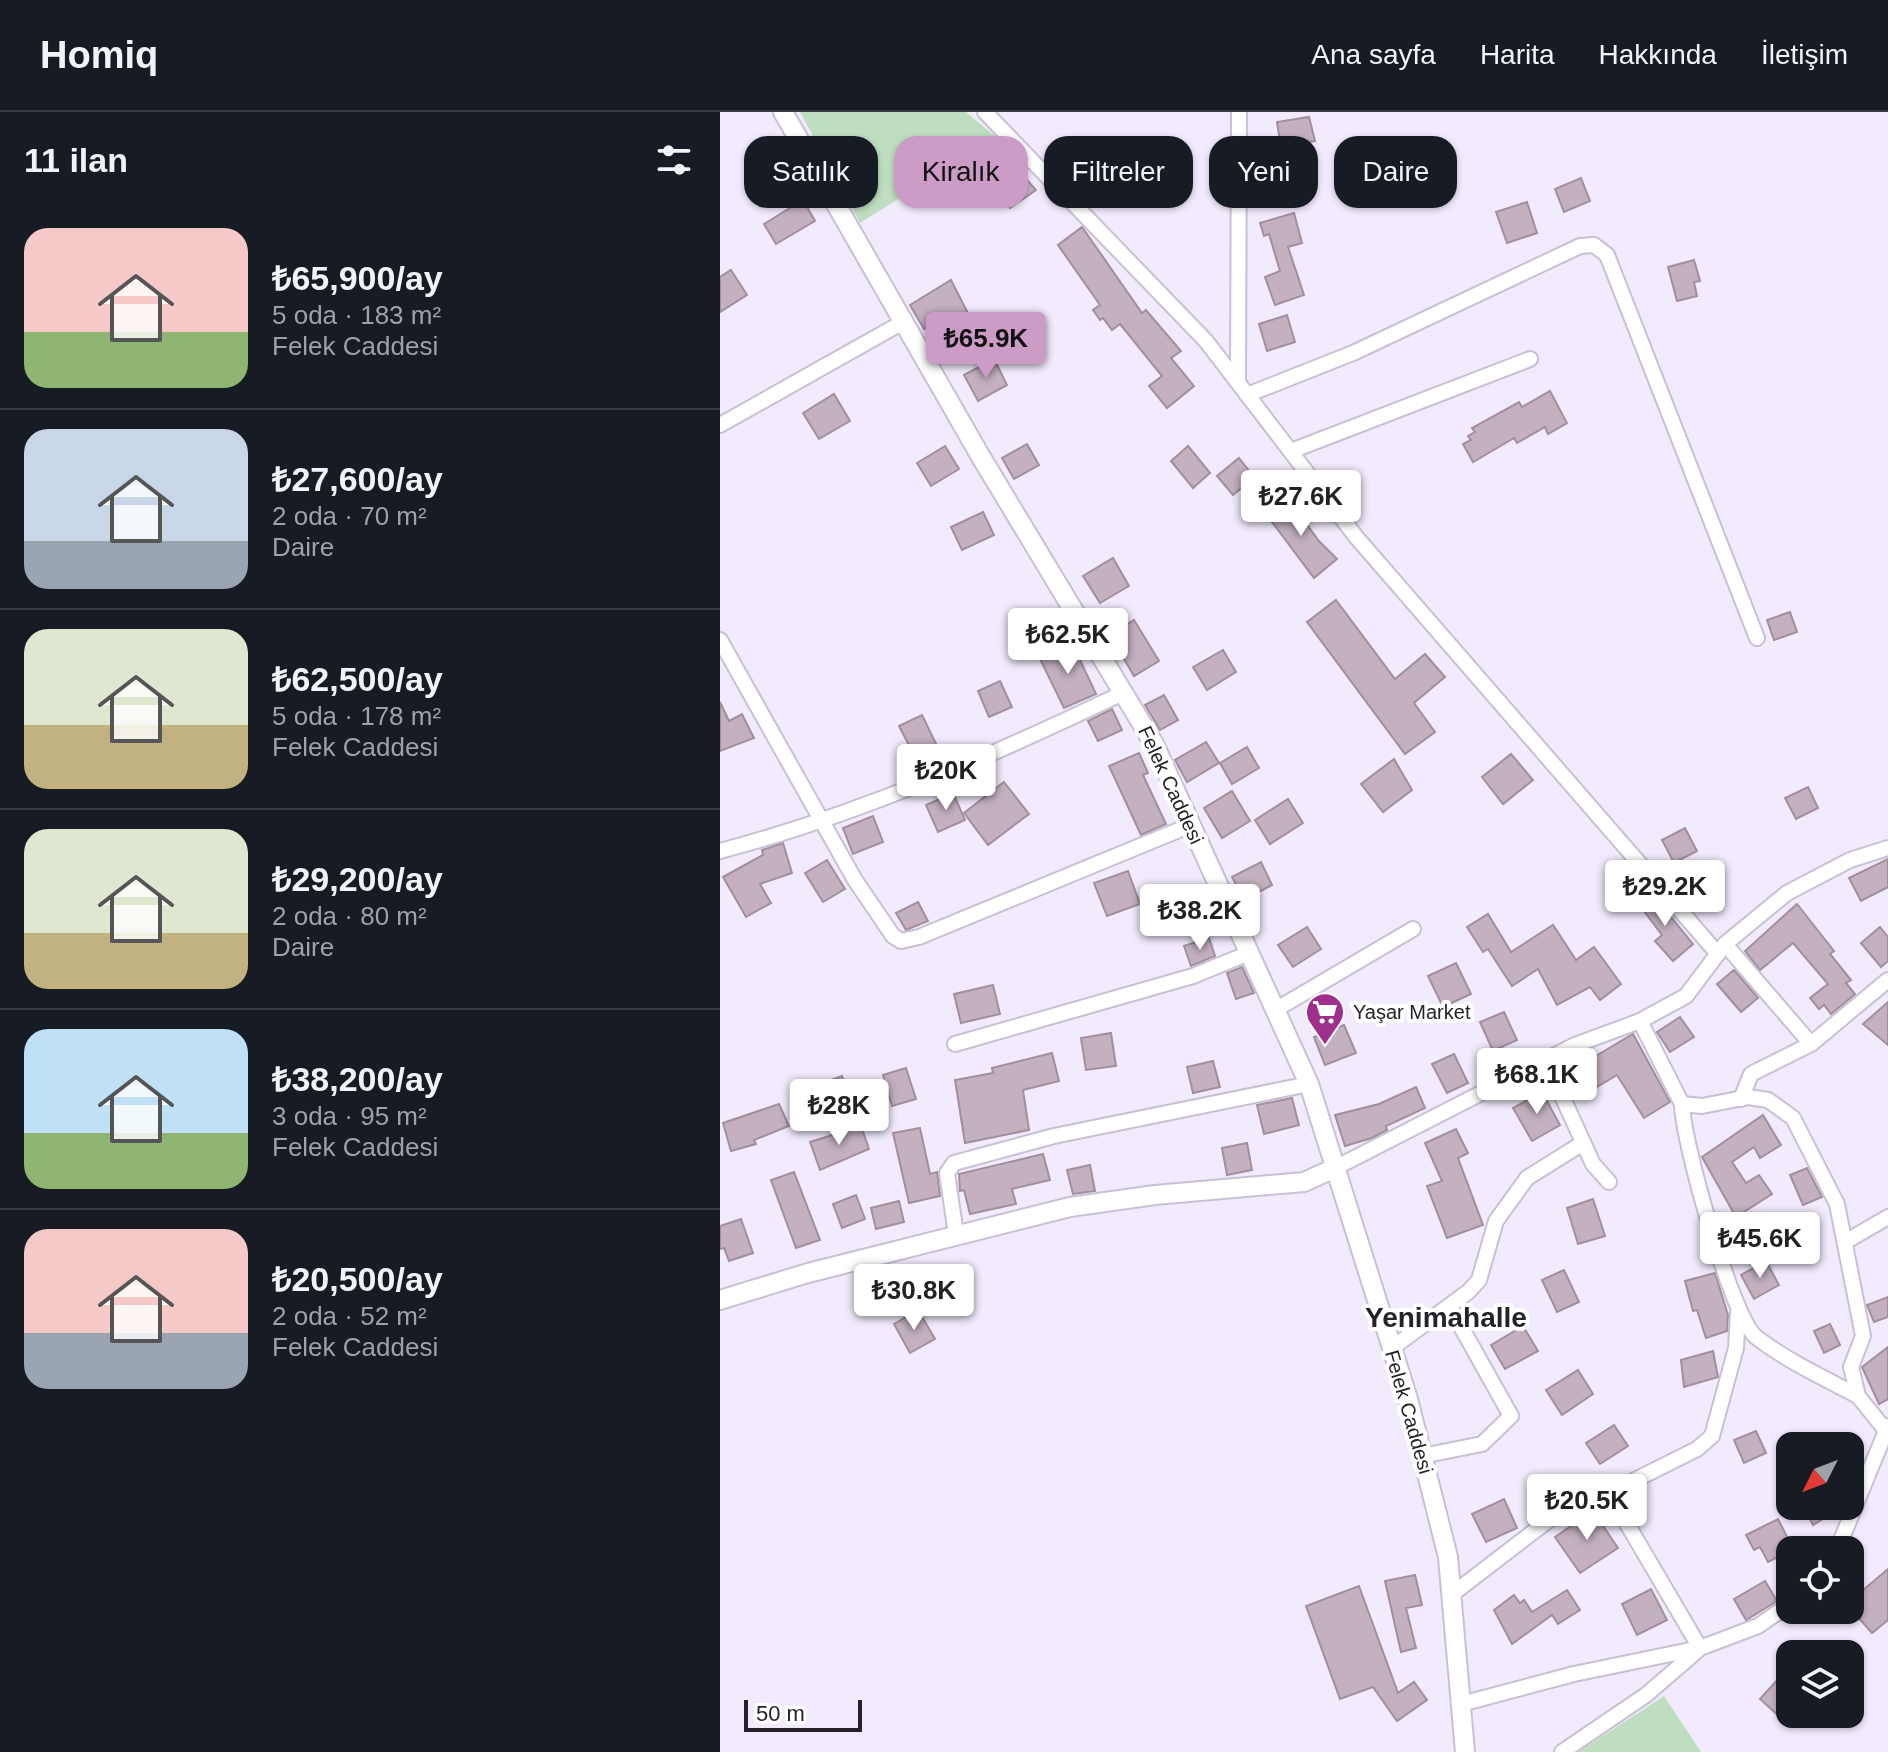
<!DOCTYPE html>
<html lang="tr">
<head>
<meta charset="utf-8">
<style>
  :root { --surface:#171b24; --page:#20242c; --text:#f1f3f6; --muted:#9ea1a6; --line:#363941; --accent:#cc9bc6 }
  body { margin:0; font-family:Arial,sans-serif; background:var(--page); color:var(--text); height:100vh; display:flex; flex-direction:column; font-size:30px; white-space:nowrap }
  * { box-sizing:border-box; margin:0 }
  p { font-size:26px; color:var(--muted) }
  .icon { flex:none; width:44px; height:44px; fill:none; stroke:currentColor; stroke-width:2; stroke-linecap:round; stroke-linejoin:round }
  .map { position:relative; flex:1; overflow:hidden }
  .side { display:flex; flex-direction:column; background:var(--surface); width:720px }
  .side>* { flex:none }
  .top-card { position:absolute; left:24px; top:24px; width:760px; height:72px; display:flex; gap:16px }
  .needle { width:52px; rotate:228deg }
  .controls { position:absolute; left:1056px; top:1320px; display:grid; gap:16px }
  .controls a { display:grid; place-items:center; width:88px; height:88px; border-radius:16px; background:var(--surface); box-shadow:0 2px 6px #0004; font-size:40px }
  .scale { position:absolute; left:24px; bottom:20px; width:118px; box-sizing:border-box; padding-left:8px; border:4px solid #252229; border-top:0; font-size:22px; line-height:28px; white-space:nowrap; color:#252229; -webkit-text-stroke:6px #fff; paint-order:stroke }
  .price { position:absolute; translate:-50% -68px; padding:0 18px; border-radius:8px; background:#fff; color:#222; font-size:26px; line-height:52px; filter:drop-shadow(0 2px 4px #0008) }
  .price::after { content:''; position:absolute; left:50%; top:48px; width:24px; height:18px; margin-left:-12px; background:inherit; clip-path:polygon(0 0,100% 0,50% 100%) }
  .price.on { background:var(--accent); color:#111 }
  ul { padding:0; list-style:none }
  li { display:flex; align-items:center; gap:24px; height:200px; padding:0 24px }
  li+li { border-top:2px solid var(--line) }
  li span { display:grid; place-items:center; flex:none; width:224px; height:160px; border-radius:24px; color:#555 }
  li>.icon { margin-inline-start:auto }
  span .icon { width:96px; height:96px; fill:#fffc; stroke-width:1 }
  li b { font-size:34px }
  h2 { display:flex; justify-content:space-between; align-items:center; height:96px; padding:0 24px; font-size:34px }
  .pill { padding:0 28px; border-radius:24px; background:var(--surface); box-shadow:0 2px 6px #0004; font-size:28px; line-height:72px }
  .pill.on { background:var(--accent); color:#111 }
  header { display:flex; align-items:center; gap:48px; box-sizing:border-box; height:112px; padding:0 40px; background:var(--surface); border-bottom:2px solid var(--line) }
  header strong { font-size:38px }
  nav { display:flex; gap:44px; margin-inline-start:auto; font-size:28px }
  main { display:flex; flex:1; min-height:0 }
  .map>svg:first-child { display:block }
</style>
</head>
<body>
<header>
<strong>Homiq</strong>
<nav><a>Ana sayfa</a><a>Harita</a><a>Hakkında</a><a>İletişim</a></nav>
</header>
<main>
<section class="side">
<h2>11 ilan<svg class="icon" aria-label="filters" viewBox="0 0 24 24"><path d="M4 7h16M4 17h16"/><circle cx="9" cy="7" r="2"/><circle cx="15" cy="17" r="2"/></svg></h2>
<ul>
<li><span style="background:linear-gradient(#f6c9c9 65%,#8fb573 0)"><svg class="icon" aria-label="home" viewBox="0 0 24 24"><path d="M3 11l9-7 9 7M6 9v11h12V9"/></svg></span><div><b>₺65,900/ay</b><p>5 oda · 183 m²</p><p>Felek Caddesi</p></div></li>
<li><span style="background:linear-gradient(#c9d6e8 70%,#9aa5b1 0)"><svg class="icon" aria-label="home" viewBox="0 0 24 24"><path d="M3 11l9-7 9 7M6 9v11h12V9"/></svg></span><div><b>₺27,600/ay</b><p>2 oda · 70 m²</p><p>Daire</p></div></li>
<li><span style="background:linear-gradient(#dfe7d0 60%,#c2b280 0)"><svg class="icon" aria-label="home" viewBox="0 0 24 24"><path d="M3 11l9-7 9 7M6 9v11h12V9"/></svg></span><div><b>₺62,500/ay</b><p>5 oda · 178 m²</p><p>Felek Caddesi</p></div></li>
<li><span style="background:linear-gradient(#dfe7d0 65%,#c2b280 0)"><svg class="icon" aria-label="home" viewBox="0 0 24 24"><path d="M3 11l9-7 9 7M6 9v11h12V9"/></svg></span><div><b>₺29,200/ay</b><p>2 oda · 80 m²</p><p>Daire</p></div></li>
<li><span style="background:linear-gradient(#bfe0f5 65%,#8fb573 0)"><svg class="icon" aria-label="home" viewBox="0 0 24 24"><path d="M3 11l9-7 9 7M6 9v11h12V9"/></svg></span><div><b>₺38,200/ay</b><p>3 oda · 95 m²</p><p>Felek Caddesi</p></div></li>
<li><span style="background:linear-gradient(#f6c9c9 65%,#9aa5b1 0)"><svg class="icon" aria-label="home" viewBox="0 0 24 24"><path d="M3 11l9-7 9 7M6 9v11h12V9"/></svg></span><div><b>₺20,500/ay</b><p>2 oda · 52 m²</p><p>Felek Caddesi</p></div></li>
</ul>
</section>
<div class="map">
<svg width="1168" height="1640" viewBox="0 0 1168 1640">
  <rect width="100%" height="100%" fill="#f2ebfd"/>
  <!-- green -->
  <g fill="#bfdec0">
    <path d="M80,0h166l30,25 -136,86z"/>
    <path d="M944,1584l37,56h-123z"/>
  </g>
  <!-- building -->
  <g fill="#c4b1c0" stroke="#a18f9d" stroke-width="2">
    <path d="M589,5l6,24 -34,6 -4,-25z"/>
    <path d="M277,34l39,44 -26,18 -26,-26 2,-2 -9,-10z"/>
    <path d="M861,66l9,23 -26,11 -9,-23z"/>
    <path d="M83,88l12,21 -39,23 -12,-20z"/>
    <path d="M807,90l10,31 -30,10 -11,-31z"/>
    <path d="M574,101l8,30 -14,4 16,48 -29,10 -10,-28 15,-6 -11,-37 -5,2 -4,-13z"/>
    <path d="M362,115l60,86 4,-3 35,41 -10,7 23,28 -27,22 -18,-22 13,-10 -42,-52 -8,6 -9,-12 -3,2 -7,-10 7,-5 -42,-60z"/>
    <path d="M974,148l6,21 -6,1 3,14 -20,5 -9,-34z"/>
    <path d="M11,158l16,25 -27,17v-35z"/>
    <path d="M231,168l29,57 -33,18 -17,-30 -6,4 -14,-24z"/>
    <path d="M567,203l8,27 -28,9 -8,-27z"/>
    <path d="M274,247l13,26 -29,16 -14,-26z"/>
    <path d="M830,279l17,32 -19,11 -3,-7 -28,16 -3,-5 -41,24 -10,-18 8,-4 -3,-4 7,-4 -3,-4 47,-26 3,5z"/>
    <path d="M114,282l16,27 -31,18 -16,-26z"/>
    <path d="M307,332l12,21 -25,14 -12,-21z"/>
    <path d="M225,334l14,23 -28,17 -14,-23z"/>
    <path d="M468,334l22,27 -17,15 -22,-27z"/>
    <path d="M519,346l15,19 -21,18 -16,-19z"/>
    <path d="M568,387l31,42 18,18 -23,19 -48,-64z"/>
    <path d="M263,400l11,23 -32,15 -11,-23z"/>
    <path d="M393,446l16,28 -29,17 -17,-27z"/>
    <path d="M616,488l59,79 30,-25 20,23 -31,26 21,29 -30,22 -98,-132z"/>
    <path d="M1070,500l7,20 -23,8 -7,-20z"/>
    <path d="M414,508l25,41 -25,15 -24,-41z"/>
    <path d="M352,531l24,51 -32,14 -24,-49z"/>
    <path d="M503,538l13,22 -29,18 -14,-23z"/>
    <path d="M280,569l12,26 -23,10 -11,-26z"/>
    <path d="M444,583l14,25 -18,10 -15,-25z"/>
    <path d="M0,590l9,19 13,-7 12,24 -34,13z"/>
    <path d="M392,597l10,21 -24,11 -10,-20z"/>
    <path d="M202,603l16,33 -22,11 -17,-33z"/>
    <path d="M486,630l13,21 -32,19 -12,-22z"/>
    <path d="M527,635l12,21 -27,16 -12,-21z"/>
    <path d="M419,641l9,20 -5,2 23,49 -25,11 -32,-69z"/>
    <path d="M791,642l22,26 -30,24 -21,-27z"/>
    <path d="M674,647l18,31 -29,22 -22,-28z"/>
    <path d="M284,670l25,32 -41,31 -24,-32z"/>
    <path d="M1088,675l10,21 -22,11 -11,-21z"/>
    <path d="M512,679l18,30 -28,17 -18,-30z"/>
    <path d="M233,681l12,27 -27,12 -12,-27z"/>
    <path d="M568,687l15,24 -33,21 -15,-24z"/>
    <path d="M153,704l10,26 -30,12 -10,-26z"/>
    <path d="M965,716l12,23 -23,12 -12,-23z"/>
    <path d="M63,731l9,30 -32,11 11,19 -25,14 -23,-40 40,-22 -1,-5z"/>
    <path d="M1168,747v28l-27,14 -12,-23z"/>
    <path d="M107,748l18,29 -22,13 -18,-29z"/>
    <path d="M541,750l11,23 -28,15 -12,-23z"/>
    <path d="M408,759l12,33 -33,12 -13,-33z"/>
    <path d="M930,779l43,53 -20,17 -18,-20 7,-6 -25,-33z"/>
    <path d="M198,790l10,19 -22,9 -10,-17z"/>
    <path d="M1077,792l37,47 -4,3 21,26 -5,3 9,11 -24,20 -7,-9 -5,4 -9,-11 18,-14 -35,-41 -33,27 -15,-19z"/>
    <path d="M768,802l23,38 42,-27 23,35 18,-13 27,37 -21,16 -10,-13 -33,18 -19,-36 -26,17 -24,-37 -5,3 -16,-25z"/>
    <path d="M587,815l14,22 -28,18 -15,-22z"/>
    <path d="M1160,815l8,10v24l-7,6 -20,-24z"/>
    <path d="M489,826l6,18 -24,10 -7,-20z"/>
    <path d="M736,851l15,31 -28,13 -15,-31z"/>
    <path d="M522,855l12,26 -18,6 -9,-26z"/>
    <path d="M1014,858l24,28 -17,14 -24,-28z"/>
    <path d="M273,873l7,29 -39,9 -7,-29z"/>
    <path d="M1168,890v43l-25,-21z"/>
    <path d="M784,900l13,28 -24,11 -13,-29z"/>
    <path d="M960,905l14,20 -24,15 -13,-20z"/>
    <path d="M624,913l12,28 -31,12 -11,-28z"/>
    <path d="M391,921l5,33 -30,4 -5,-32z"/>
    <path d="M913,922l37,68 -26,16 -27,-43 -37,22 -17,-30 22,-13 4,6z"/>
    <path d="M332,941l7,28 -36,9 6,40 -64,13 -10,-63 38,-7 -1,-5z"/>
    <path d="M734,942l14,29 -21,10 -15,-29z"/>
    <path d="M493,949l7,26 -27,6 -6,-26z"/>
    <path d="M186,956l10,31 -24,7 -9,-31z"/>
    <path d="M122,964l10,25 -24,10 -11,-26z"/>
    <path d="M696,975l9,21 -39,18 1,4 -15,8 -27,8 -10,-31 44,-11z"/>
    <path d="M822,980l18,33 -28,16 -19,-33z"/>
    <path d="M572,986l7,27 -35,9 -7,-29z"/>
    <path d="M59,992l10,22 -35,14 2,4 -25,7 -8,-28z"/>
    <path d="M1043,1003l18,30 -21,13 -6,-11 -22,15 14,21 13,-8 13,19 -36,23 -34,-60z"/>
    <path d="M141,1014l8,23 -49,21 -10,-28z"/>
    <path d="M200,1016l10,46 7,-2 3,24 -31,7 -16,-70z"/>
    <path d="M736,1017l12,24 -10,5 25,67 -36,13 -20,-52 15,-5 -17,-38z"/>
    <path d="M527,1031l5,27 -25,5 -5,-27z"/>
    <path d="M323,1042l7,26 -38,9 4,15 -46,10 -6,-24 -4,1 -1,-17z"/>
    <path d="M370,1053l5,26 -22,3 -6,-24z"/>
    <path d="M1087,1056l15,29 -19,8 -13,-30z"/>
    <path d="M74,1060l26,68 -24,8 -25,-68z"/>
    <path d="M136,1083l9,24 -23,9 -9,-24z"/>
    <path d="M873,1087l12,37 -27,8 -11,-36z"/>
    <path d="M179,1089l5,21 -28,7 -5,-21z"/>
    <path d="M21,1107l12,34 -24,8 -5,-13 -4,1v-23z"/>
    <path d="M1046,1149l13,24 -25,14 -13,-24z"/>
    <path d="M844,1158l15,32 -22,10 -15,-32z"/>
    <path d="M995,1161l13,42 -1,16 -21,7 -9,-28 -4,1 -8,-30z"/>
    <path d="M1168,1185v20l-14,5 -7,-17z"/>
    <path d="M198,1198l17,29 -25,14 -16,-29z"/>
    <path d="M1110,1212l10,21 -16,8 -10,-22z"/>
    <path d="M803,1214l15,25 -33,18 -14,-24z"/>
    <path d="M1168,1235v52l-9,5 -17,-37z"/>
    <path d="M993,1239l5,26 -34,10 -3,-27z"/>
    <path d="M858,1258l15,24 -31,21 -16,-25z"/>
    <path d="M894,1313l14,21 -28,18 -14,-21z"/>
    <path d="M1036,1319l10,22 -22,10 -10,-23z"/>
    <path d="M784,1387l13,29 -31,14 -14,-28z"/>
    <path d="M1083,1394h41l-31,19z"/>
    <path d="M873,1399l25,37 -38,25 -25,-36z"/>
    <path d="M1058,1407l15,30 -25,13 -8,-15 -6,3 -8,-15z"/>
    <path d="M1168,1457v51l-16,13 -22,-25v-7z"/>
    <path d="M695,1463l7,30 -16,3 10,40 -15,4 -16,-71z"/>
    <path d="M1045,1469l12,20 -31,19 -12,-21z"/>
    <path d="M639,1474l39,107 16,-11 13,18 -30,21 -24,-34 -33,12 -34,-93z"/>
    <path d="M931,1477l16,31 -30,15 -15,-31z"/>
    <path d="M847,1478l13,20 -22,14 -6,-9 -40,29 -18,-34 20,-15 6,8 4,-3 8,12z"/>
    <path d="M1061,1564l9,8v28l-7,8 -23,-21z"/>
  </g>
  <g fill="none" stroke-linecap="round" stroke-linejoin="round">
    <!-- minor casing -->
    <g stroke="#c8c0d5" stroke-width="18">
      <g id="minor">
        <path d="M265,0l221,229 151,197 361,416"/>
        <path d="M518,270l1,-270"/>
        <path d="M527,283l106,-42 227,-107 14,-1 13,10 150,383"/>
        <path d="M0,313l185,-104"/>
        <path d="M571,339l239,-92"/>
        <path d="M0,528l135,240 38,56 8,5 18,-4 272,-112"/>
        <path d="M0,739c141,-37 273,-96 405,-159"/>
        <path d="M1005,832l86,100"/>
        <path d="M555,898l138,-81"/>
        <path d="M920,909l46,-25 39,-52 62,-51 63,-33 38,-12"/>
        <path d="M235,932l238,-68 56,-23"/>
        <path d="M826,949l47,103 16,18"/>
        <path d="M1021,987l10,-25 60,-30 77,-64"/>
        <path d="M962,992c0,35 50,214 74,233 31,24 68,41 102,59"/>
        <path d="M613,1057l242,-124 65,-24 42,83 20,2 46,-9 20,3 25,18 44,86 26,132 -12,31 7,29 28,35"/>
        <path d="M236,1122l-9,-61 7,-10 100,-27 255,-52"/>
        <path d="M1125,1130l43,-25"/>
        <path d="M672,1236l76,-56 11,-12 17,-59 31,-43 56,-35"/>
        <path d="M702,1344l60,-12 29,-28 -61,-109"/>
        <path d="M889,1381l91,155 58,-22 32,-22"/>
        <path d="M1117,1438l51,-124"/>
        <path d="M731,1483l120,-92 38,-10 88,-44 15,-13 24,-88 2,-36"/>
        <path d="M741,1592l113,-30 126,-26"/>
        <path d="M842,1640l84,-57 51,-44"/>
      </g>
    </g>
    <!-- tertiary casing -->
    <g stroke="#c8c0d5" stroke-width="22">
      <g id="tertiary">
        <path d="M63,0l198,345 173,287 155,340 99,315 40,158 17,195"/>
        <path d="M0,1188l88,-27 262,-66 85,-12 149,-13 29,-13"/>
      </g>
    </g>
    <!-- minor -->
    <use href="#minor" stroke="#fff" stroke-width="14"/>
    <!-- tertiary -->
    <use href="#tertiary" stroke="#fff" stroke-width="18"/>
  </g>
  <!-- icons -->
  <defs>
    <g id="supermarket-pin" transform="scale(2)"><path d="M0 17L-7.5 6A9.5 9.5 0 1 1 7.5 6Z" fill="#9f2f8c" stroke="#fff"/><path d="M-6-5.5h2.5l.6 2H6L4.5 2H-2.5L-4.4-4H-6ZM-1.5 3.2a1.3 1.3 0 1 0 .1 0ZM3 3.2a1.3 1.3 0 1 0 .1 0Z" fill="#fff"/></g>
  </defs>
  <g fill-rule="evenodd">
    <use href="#supermarket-pin" x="605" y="900"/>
  </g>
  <g text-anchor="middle" stroke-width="8" stroke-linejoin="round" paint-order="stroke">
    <!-- street labels -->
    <g font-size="20" fill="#252229" stroke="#fff">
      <text transform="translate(451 673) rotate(65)" y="7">Felek Caddesi</text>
      <text transform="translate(689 1300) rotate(74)" y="7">Felek Caddesi</text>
    </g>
    <!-- poi labels -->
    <g font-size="20" fill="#252229" stroke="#fff" text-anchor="start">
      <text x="633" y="907">Yaşar Market</text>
    </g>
    <!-- district labels -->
    <g font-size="28" font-weight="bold" fill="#252229" stroke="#fff">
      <text x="726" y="1215">Yenimahalle</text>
    </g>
  </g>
</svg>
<div class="controls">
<a><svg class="needle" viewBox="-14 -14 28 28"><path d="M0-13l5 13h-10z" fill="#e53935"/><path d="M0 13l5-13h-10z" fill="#9ea1a6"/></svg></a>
<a><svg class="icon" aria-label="locate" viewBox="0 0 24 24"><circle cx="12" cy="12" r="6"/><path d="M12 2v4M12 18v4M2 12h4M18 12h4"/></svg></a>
<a><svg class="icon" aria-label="layers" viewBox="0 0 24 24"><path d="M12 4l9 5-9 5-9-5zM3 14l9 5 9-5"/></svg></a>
</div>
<div class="scale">50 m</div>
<b class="price on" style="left:266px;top:268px">₺65.9K</b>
<b class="price" style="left:581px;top:426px">₺27.6K</b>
<b class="price" style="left:348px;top:564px">₺62.5K</b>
<b class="price" style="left:226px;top:700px">₺20K</b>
<b class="price" style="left:945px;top:816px">₺29.2K</b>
<b class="price" style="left:480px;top:840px">₺38.2K</b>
<b class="price" style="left:817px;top:1004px">₺68.1K</b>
<b class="price" style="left:119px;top:1035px">₺28K</b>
<b class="price" style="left:1040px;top:1168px">₺45.6K</b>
<b class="price" style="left:194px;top:1220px">₺30.8K</b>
<b class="price" style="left:867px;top:1430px">₺20.5K</b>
<div class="top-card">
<a class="pill">Satılık</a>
<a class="pill on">Kiralık</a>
<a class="pill">Filtreler</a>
<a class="pill">Yeni</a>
<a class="pill">Daire</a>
</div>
</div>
</main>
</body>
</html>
